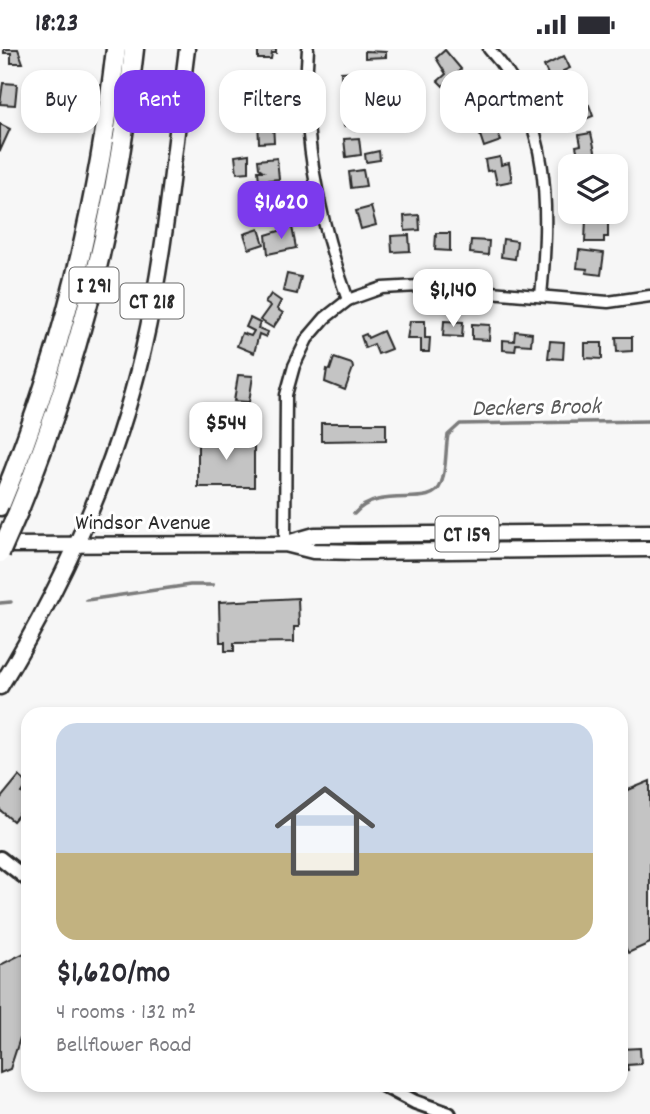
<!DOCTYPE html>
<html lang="en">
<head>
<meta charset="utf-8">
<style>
  :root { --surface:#fff; --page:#f7f7f7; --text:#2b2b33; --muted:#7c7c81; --line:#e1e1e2; --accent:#7c3aed }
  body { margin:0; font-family:Dekko,sans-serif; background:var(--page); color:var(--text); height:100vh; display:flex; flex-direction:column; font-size:26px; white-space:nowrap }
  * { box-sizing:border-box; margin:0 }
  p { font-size:23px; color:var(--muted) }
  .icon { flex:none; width:38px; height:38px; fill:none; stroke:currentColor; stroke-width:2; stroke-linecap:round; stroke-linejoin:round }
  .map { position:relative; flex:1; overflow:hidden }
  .side { position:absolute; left:21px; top:658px; width:607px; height:385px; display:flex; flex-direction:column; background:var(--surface); border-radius:21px; box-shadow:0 4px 10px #0003 }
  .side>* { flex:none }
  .guide { position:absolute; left:21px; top:21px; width:609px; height:63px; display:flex; gap:14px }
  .fabs { position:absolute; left:558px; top:105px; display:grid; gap:14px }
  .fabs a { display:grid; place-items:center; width:70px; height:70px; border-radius:14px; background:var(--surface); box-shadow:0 4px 10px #0003; font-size:35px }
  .price { position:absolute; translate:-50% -60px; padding:0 16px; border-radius:14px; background:#fff; color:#222; font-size:23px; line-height:46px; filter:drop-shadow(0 2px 4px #0008) }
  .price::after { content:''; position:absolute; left:50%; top:42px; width:21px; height:16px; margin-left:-10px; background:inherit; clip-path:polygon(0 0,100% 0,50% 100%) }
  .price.selected { background:var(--accent); color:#fff }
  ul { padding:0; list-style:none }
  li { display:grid; align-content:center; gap:14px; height:371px; padding:0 35px }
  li+li { border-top:2px solid var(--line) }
  li span { display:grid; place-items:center; height:217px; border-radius:21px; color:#555 }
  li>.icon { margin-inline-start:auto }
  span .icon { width:126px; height:126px; fill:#fffc; stroke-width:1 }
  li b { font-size:30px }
  .chip { padding:0 24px; border-radius:21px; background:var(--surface); box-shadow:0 4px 10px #0003; font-size:24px; line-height:63px }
  .chip.selected { background:var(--accent); color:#fff }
  .status { display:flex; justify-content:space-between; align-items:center; height:49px; padding:0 35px; background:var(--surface); direction:ltr }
  .status svg { height:19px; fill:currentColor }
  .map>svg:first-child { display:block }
</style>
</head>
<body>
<div class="status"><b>18:23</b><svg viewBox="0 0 49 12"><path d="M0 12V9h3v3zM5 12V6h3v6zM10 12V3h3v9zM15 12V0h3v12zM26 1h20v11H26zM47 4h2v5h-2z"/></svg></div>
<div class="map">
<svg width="650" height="1065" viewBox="0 0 650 1065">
  <rect width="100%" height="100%" fill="#f7f7f7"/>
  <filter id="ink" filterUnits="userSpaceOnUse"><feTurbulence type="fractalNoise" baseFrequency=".0143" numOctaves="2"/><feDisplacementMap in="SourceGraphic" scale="14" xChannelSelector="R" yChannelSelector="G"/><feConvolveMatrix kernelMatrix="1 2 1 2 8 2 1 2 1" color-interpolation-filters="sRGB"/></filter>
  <g filter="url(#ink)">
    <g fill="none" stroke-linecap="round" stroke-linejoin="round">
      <!-- stream -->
      <g stroke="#7b7b7b" stroke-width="3.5">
        <path d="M354,465c27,-31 77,-3 87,-30 6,-15 4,-34 7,-49l12,-11 190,-3"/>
        <path d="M87,551l103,-15h23"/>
        <path d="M0,554l11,-1"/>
      </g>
    </g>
    <!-- building -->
    <g fill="#c4c4c4" stroke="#2b2b2b" stroke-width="2">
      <path d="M4,0h14l5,14h-12v-10h-7z"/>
      <path d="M258,0h18v4h-4l-1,6h-13z"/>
      <path d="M445,1l16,19 -18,17 -5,-5 8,-7 -10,-16z"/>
      <path d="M365,2l21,1v5l-21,1z"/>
      <path d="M564,7l6,12 -7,3 4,8 -15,4 -8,-17z"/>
      <path d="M356,22v20h-4v-4l-10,1 -1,-16z"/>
      <path d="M257,33l15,3v18l-23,1v-11h8z"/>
      <path d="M3,34l14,1 -2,21 -15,-1z"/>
      <path d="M467,38l12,22 -15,9 -12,-23z"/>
      <path d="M578,46l5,12 6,-2 4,11 -25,10 -7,-24z"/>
      <path d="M356,56l2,19 -14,2 -2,-20z"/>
      <rect x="373" y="66" width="13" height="14"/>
      <path d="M492,69l9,23 -17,6 -7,-21z"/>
      <path d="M258,70l15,4 1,19 -15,1z"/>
      <path d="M0,75l10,5 -10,22z"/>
      <path d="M591,84l6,27 -17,4 -4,-18 5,-1 -2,-10z"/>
      <path d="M359,89l2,17 -15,2 -2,-18z"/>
      <path d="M379,102l1,9 -14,2 -1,-8z"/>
      <path d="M249,105v18l-12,1 -2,-17z"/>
      <path d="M500,108l1,8 8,-2 3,18 -15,3 -3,-14 -7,1 -2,-11z"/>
      <path d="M277,109l2,21 -20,2 -1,-10h5l-4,-3 -1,-8z"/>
      <path d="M363,121l3,16 -15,2 -2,-16z"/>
      <path d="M276,143l6,2 2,18 -19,3 -2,-11 5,-1 -1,-10z"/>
      <path d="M371,158l5,18 -15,4 -5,-18z"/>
      <path d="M419,166l1,15 -15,1 -1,-15z"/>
      <path d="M586,169h22v19h-4v5h-19z"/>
      <path d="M292,178l4,21 -28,6 -2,-19z"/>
      <path d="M259,180l5,15 -15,5 -5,-15z"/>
      <path d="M436,184h14v18l-15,-1z"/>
      <path d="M409,186l1,16 -18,1 -1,-16z"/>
      <path d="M503,190l14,2 -2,18 -14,-2z"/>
      <path d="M471,191l18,1 -1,14 -18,-2z"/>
      <path d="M579,201l25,3 -3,22 -15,-2 1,-4 -10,-1z"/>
      <path d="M287,225l14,3 -4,17 -14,-3z"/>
      <path d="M271,245l10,7 -4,8 6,4 -10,15 -13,-8 10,-14 -5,-3z"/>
      <path d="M250,269l10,5 -2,5 10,4 -2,5 -7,-3 -5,19 -17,-7 5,-13 9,3 3,-5 -8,-4z"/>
      <path d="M410,272h15v17h5l-1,14h-8v-13h-14z"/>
      <path d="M444,272l19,1 -1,15 -19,-1z"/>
      <path d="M472,275l18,1 -1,15 -17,-1z"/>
      <path d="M383,282l8,18 -13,5 -4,-10 -9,4 -4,-12 5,-2 2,4z"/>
      <path d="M515,282l17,2 -1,12 -15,-1 -1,7 -12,-1v-10l11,1z"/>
      <path d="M616,288h16v14l-15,1z"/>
      <path d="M550,292l14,1 -1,17 -15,-1z"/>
      <path d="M585,294h17v16l-17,-1z"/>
      <path d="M334,309l18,6 1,4 -8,22 -20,-8 2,-13 3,1z"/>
      <path d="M238,326l15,1 -4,26 -15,-1z"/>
      <path d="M321,374h65v17l-65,1z"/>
      <path d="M254,388v50h-56v-49z"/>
      <path d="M298,549l1,29h-5v15l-60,1v8h-9v-9h-5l-1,-40z"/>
      <path d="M19,727l9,8 -6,9 6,5v6l-15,17 -13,-11v-11z"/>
      <path d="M650,732v162l-22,10 -7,-15v-145z"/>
      <path d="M28,902v77l-6,4 -12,37 -10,4v-108z"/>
      <path d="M640,999l1,16 -14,1 1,5 -7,1v-22z"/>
    </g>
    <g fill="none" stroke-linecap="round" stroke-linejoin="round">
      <!-- minor casing -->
      <g stroke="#2b2b2b" stroke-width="15">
        <g id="minor">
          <path d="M308,0c-7,86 11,171 40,251"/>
          <path d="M489,0c63,69 60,160 52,247"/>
          <path d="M285,495l1,-149 8,-29 13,-27 18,-21 23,-18 34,-12 37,-2 189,16 42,-6"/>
        </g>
      </g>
      <!-- tertiary casing -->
      <g stroke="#2b2b2b" stroke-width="18">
        <g id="tertiary">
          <path d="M0,809l28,22"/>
          <path d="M383,1036l32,17 34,12"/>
        </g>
      </g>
      <!-- primary casing -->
      <g stroke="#2b2b2b" stroke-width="19">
        <g id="primary">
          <path d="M287,494l28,-8 335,-3"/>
          <path d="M0,496l285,-1 28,7 45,1 292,-3"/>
          <path d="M0,638c65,-106 115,-216 143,-337 23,-99 31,-201 44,-301"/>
        </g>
      </g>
      <!-- motorway casing -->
      <g stroke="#2b2b2b" stroke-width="23">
        <g id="motorway">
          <path d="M0,457c61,-146 98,-299 116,-457"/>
          <path d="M18,463c61,-149 100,-303 116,-463"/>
        </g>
      </g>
      <!-- minor -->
      <use href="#minor" stroke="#fff" stroke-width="10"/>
      <!-- tertiary -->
      <use href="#tertiary" stroke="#fff" stroke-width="12"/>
      <!-- primary -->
      <use href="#primary" stroke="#fff" stroke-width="14"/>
      <!-- motorway -->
      <use href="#motorway" stroke="#fff" stroke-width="18"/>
      <!-- motorway-bridge casing -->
      <g stroke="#2b2b2b" stroke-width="23" stroke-linecap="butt">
        <path id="motorway-bridge" d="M0,504l18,-41"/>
      </g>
      <!-- motorway-bridge -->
      <use href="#motorway-bridge" stroke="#fff" stroke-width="18"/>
    </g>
  </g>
  <g text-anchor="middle" stroke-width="6" stroke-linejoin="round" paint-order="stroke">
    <!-- shield labels -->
    <g fill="#fff" stroke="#6b6b6b" stroke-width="2">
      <rect x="69.5" y="218.5" width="49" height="35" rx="5"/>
      <rect x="120.5" y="234.5" width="63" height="35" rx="5"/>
      <rect x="435.5" y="467.5" width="63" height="35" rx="5"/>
    </g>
    <g font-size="21" font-weight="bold" fill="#2b2b2b">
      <text x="94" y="243">I 291</text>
      <text x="152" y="259">CT 218</text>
      <text x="467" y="492">CT 159</text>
    </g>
    <!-- street labels -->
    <g font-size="23" fill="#2b2b2b" stroke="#fff">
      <text x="143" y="480">Windsor Avenue</text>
    </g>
    <!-- water labels -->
    <g font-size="24" font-style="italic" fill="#5a5a5a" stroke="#fff">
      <text transform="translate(536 357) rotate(-1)" y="8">Deckers Brook</text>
    </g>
  </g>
</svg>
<div class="fabs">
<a><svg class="icon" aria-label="layers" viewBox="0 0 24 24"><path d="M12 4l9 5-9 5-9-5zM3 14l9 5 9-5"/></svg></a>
</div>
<b class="price selected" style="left:281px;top:192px">$1,620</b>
<b class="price" style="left:453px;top:280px">$1,140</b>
<b class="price" style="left:226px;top:413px">$544</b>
<div class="guide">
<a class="chip">Buy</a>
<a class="chip selected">Rent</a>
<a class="chip">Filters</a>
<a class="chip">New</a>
<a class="chip">Apartment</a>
</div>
<section class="side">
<ul>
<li><span style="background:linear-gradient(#c9d6e8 60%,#c2b280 0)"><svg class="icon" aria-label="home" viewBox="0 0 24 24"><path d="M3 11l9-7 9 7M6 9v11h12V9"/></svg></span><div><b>$1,620/mo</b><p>4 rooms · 132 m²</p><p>Bellflower Road</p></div></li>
</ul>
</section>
</div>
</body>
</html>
